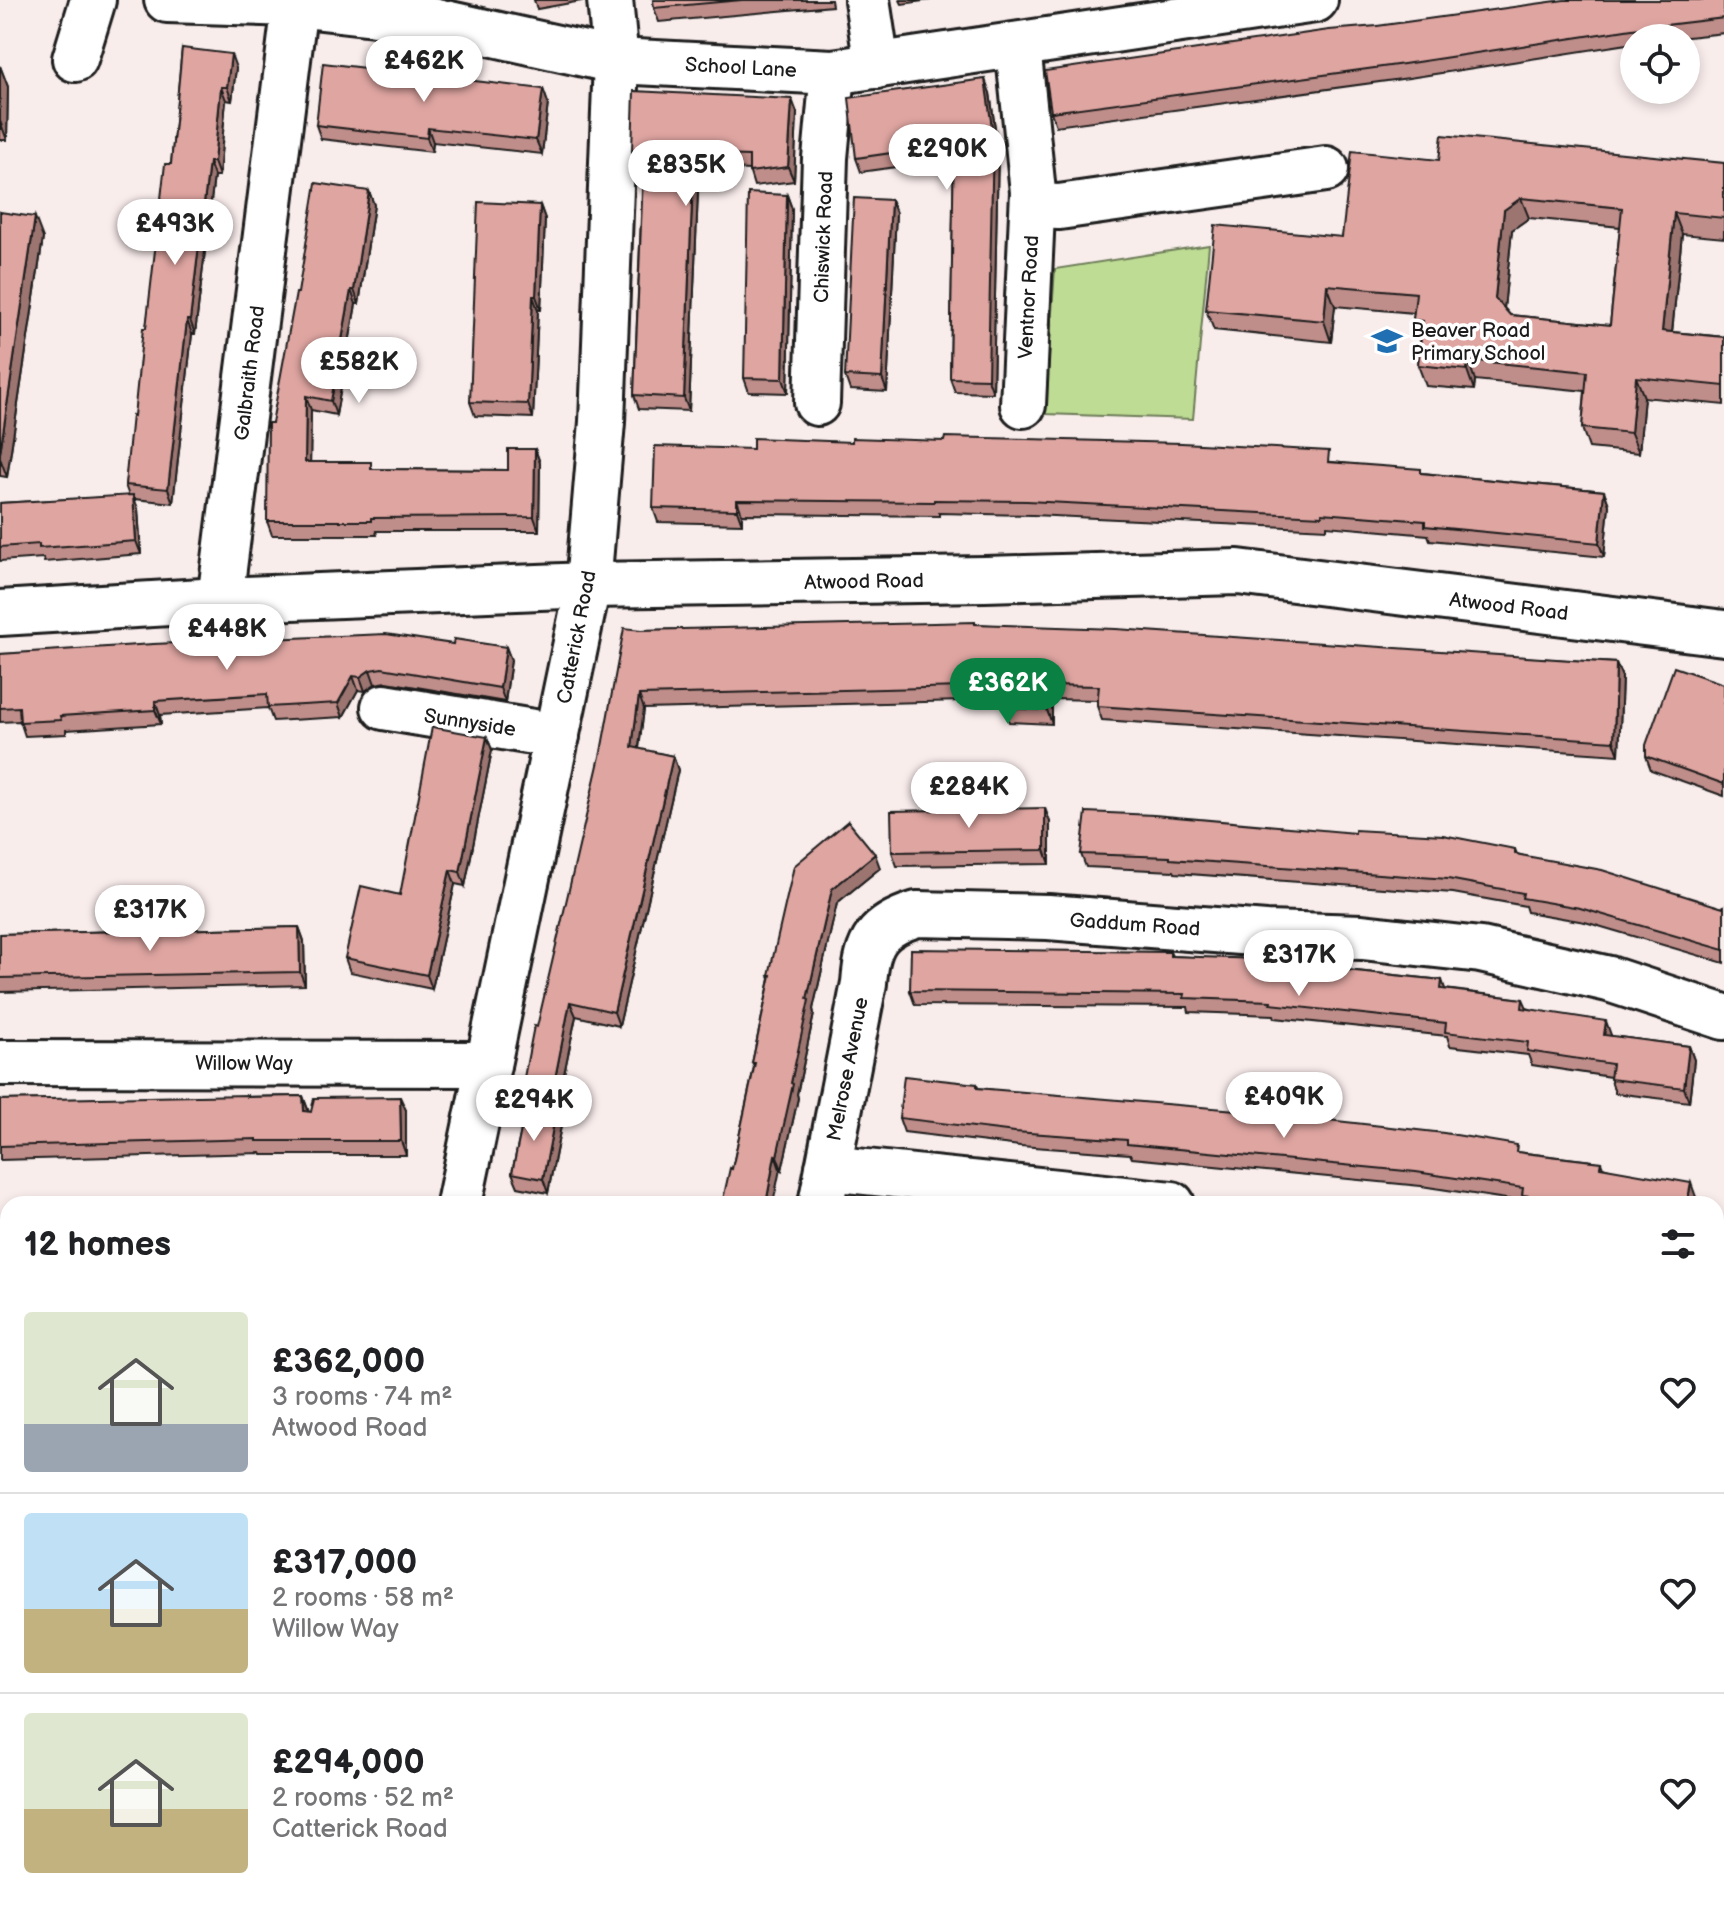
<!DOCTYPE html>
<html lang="en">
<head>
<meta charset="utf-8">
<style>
  :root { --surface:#fff; --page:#f6f6f6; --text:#202124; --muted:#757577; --line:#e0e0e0; --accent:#0b8043 }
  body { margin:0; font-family:"Balsamiq Sans",sans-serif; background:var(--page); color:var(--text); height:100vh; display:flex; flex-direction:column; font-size:30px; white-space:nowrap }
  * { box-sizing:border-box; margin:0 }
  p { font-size:26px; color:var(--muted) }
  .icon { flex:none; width:44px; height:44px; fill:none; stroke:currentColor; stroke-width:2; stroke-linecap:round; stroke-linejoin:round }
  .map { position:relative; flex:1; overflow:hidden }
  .panel { position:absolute; left:0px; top:1196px; width:1724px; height:712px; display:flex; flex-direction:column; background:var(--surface); border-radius:24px 24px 0 0; box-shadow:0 4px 12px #0003 }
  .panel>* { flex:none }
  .fabs { position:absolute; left:1620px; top:24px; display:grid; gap:16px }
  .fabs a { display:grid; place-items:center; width:80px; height:80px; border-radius:50%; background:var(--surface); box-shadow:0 4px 12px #0003; font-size:40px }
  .price { position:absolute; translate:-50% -68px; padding:0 18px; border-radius:28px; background:#fff; color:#222; font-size:26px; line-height:52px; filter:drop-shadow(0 2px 4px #0008) }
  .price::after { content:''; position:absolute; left:50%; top:48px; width:24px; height:18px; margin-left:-12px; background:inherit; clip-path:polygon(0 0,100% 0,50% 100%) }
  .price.active { background:var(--accent); color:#fff }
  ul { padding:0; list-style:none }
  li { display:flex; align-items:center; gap:24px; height:200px; padding:0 24px }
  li+li { border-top:2px solid var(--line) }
  li span { display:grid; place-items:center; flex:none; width:224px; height:160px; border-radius:8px; color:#555 }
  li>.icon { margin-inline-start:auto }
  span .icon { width:96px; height:96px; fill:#fffc; stroke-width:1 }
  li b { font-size:34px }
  h2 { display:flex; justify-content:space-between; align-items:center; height:96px; padding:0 24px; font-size:34px }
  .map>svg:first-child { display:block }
</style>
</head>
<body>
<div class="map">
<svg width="1724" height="1908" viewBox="0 0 1724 1908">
  <rect width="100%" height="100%" fill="#f9edec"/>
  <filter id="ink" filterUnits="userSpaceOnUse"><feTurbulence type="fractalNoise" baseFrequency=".0125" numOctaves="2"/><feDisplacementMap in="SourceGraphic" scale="16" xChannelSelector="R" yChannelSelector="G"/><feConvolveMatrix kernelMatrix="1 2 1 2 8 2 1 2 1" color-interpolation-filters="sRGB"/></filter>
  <g filter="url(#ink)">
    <!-- park -->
    <path fill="#bedc94" stroke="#6d7c58" stroke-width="2" d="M1209,245l-16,174 -148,-5 10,-145z"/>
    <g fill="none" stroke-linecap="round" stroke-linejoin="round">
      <!-- minor casing -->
      <g stroke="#1c1c1c" stroke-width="50">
        <g id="minor">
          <path d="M167,0l128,4 132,15 189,42 217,11 482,-72"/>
          <path d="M867,0l10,66"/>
          <path d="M1018,46l15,146 -10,213"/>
          <path d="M75,59l18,-59"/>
          <path d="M1033,206l26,1 267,-38"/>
          <path d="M817,403l8,-245 8,-86"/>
          <path d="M220,600l75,-596"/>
          <path d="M0,613l220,-13 368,-15 397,-6 253,-7 486,61"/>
          <path d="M384,707l173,29"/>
          <path d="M0,1063l488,1"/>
          <path d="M828,1168l344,36"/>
          <path d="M459,1204l129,-619 14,-163 8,-209 6,-152 -6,-61"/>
          <path d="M821,1204l43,-221c3,-41 13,-57 53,-69l131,3 218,17 96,3 119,13 128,29 115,38"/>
          <path d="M1716,1298l8,2"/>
          <path d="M1716,1589l8,2"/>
          <path d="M0,1819l8,-3"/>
          <path d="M1437,1908l1,-8"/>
        </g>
      </g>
      <!-- minor -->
      <use href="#minor" stroke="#fff" stroke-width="44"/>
    </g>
    <!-- wall -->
    <g fill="#c08e8a" stroke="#1c1c1c" stroke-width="2" fill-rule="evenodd">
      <path d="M534,0h48v1l-45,8z"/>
      <path d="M653,0h178l1,6 -173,16 -5,-14z"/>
      <path d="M900,0h31l-29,4z"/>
      <path d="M1724,0v33l-45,5h-45v5l-225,35 -353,48 -5,-14z"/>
      <path d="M182,48l54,20 -4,33 -6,-1 -7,76h-5l-19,158h-3l-19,169 -39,-4 4,10 3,45 -97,8 -1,-4 -43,3v-58l129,-7 -4,-11 21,-157 25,-164z"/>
      <path d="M0,66l8,21 -1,53h-7z"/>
      <path d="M543,89l5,14 -6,51 -109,-12 -1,10 -111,-13 -5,-14z"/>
      <path d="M990,93l8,56 -5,244 -38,-1 -5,-14 4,-219 -93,13 -5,-14z"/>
      <path d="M797,113l-3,68 -40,5 -5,-16 -50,-3 -10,244 -50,-2 -5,-14 9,-230h-6l-5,-14z"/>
      <path d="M1439,160l285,3v75l-42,-4 -10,98 52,5v68l-80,-8 -5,56 -50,-5 -7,-20 3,-37 -110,-11 -1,10 -48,-4 -8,-21 2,-24 -7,-21 1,-7 -79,-7 -4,36 -117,-12 -8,-20 136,-73zM1529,218l91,9 -10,98 -100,-10 -6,-7 8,-78z"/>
      <path d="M369,191l5,14 -15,99h-3l-20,111 -25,-5 -1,52 64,7 134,1 27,-21 5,14 -1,68h-163l1,4h-105l-5,-14 5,-98z"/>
      <path d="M787,195l5,14 -4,184 -39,-1 -5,-14z"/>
      <path d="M540,205l5,14 -4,91h-3l-5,108 -58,-2 -5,-14z"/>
      <path d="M0,212l43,26 -36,239 -7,-1z"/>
      <path d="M896,213l-9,179 -37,-2 -5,-14z"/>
      <path d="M753,449l580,13 90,11 181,18 5,14 -5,52 -174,-17 -2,-5 -101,-9v3l-295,-14 -93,-2v3l-197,-2v10l-84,-2 -5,-14z"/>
      <path d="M975,624l641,39 6,14 -3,78 -517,-35 -5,-14v-6l-45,-1v25l-43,-2 -5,-14v-8l-360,9 -5,40 34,7 5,14 -59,256 -43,-10 -20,96 5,14 -13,67 -30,-6 -6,-14 14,-66 -5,-14 121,-463z"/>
      <path d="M453,644l53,3 5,13 -6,42 -118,-20 -12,2 -10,7 -7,-1 -15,27 -70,4 -5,-13 -108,7 1,9 -95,6v4l-41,2 -5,-15 -20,1v-68z"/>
      <path d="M1724,684v112l-73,-26 -5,-14z"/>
      <path d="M487,737l5,13 -27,136 -10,-2 -23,105 -82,-17 -5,-14 55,-63z"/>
      <path d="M848,821l32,47 -43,35 -24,106 1,5 -17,80 1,4 -16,72 -50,-1 22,-102 -2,-4 18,-84 -1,-4z"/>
      <path d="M1050,822v42l-153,2 -5,-14z"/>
      <path d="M1515,849l2,5 206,54 1,-3v58l-139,-41 -58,-10 -2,-6 -72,-13 -278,-20 -1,-2 -88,-4 -5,-13z"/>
      <path d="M299,927l5,14 1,44 -305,7v-58z"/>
      <path d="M1170,952l2,4 88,5 182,19 3,9 78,10 4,9 84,27v1l78,10 5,14 -5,42 -74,-9 -5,-16 -78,-12 -4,-10 -78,-9 -3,-10 -172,-18 -1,-3 -85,-3 -1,-5 -273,-2 -5,-14z"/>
      <path d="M977,1084l1,4 623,74 2,5 93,30 -1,7h-169l-1,-2 -104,-16 -289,-28 -2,-4 -110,-8 -116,-14 -5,-14z"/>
      <path d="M303,1096l6,16 97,-2v45h-144l-1,-2 -261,7v-60z"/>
      <path d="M1724,1758v143l-8,-2v-117z"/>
      <path d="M207,1900h58l3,8h-54z"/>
      <path d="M556,1900l3,8h-128z"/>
      <path d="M586,1900h414l134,8h-545z"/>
    </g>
    <!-- shaded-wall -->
    <g fill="#9c7471" stroke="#1c1c1c" stroke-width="2">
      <path d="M231,54l5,14 -4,33 -5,-14z"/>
      <path d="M0,66l8,21 -1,53 -7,-19z"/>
      <path d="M985,79l5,14 8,56 -5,244 -5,-14z"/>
      <path d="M221,87l5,13 -7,76 -5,-14z"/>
      <path d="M543,89l5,14 -6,51 -6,-14z"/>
      <path d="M792,99l5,14 -3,68 -6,-14z"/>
      <path d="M428,128l5,14 -1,10 -5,-14z"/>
      <path d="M694,154l5,13 -10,244 -5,-13z"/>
      <path d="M209,162l5,14 -19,158 -5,-14z"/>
      <path d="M369,191l5,14 -15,99 -5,-14z"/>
      <path d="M787,195l5,14 -4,184 -5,-14z"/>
      <path d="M1521,198l8,20 -17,12 -9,89 -8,-21 9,-88z"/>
      <path d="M891,200l5,13 -9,179 -5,-14z"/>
      <path d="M540,205l5,14 -4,91 -5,-14z"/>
      <path d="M1674,213l8,21 -12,118 -8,-21z"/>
      <path d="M35,217l8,21 -36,239 -7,-19v-5z"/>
      <path d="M1327,285l8,21 -4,36 -7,-21z"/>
      <path d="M351,290l5,14 -20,111 -5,-14z"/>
      <path d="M533,296l5,14 -5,108 -5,-14z"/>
      <path d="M187,320l5,14 -19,169 -5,-14z"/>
      <path d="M1468,360l7,20 -1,10 -7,-20z"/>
      <path d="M1636,377l8,20 -5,56 -8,-20z"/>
      <path d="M306,396l5,14 -1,65 -5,-13z"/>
      <path d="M535,449l5,14 -1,68 -5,-14z"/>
      <path d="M1604,491l5,14 -5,52 -5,-14z"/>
      <path d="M133,495l5,14 3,45 -5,-13z"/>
      <path d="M737,500l5,14v10l-5,-14z"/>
      <path d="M506,647l5,13 -6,42 -5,-14z"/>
      <path d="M1616,663l6,14 -3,78 -5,-14z"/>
      <path d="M370,670l5,14 -10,7 -5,-14z"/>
      <path d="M353,676l5,14 -15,27 -5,-14z"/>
      <path d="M1047,685l5,14v25l-5,-14z"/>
      <path d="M639,695l5,14 -7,52 -5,-14z"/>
      <path d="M155,701l5,14 1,9 -6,-14z"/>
      <path d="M487,737l5,13 -27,136 -5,-14z"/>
      <path d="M673,756l5,14 -59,256 -5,-14z"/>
      <path d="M1045,808l5,14v42l-5,-14z"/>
      <path d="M875,854l5,14 -43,35 -24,106 1,5 -17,80 1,4 -16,72 -5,-14 30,-157 25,-110z"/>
      <path d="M450,870l5,14 -23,105 -5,-14z"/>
      <path d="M299,927l5,14 1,44 -5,-13z"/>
      <path d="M570,1002l6,14 -20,97 -5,-14z"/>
      <path d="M1606,1021l5,14 -2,14 -5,-14z"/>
      <path d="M1689,1046l5,14 -5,42 -5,-14z"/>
      <path d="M303,1096l5,14 1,15 -5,-14z"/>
      <path d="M400,1097l6,13v45l-5,-14z"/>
      <path d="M556,1112l5,14 -13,67 -5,-14z"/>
      <path d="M775,1155l5,14 -7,35h-7z"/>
      <path d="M1691,1183l5,14 -1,7h-8z"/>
      <path d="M8,1332v18l-8,6v-18z"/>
      <path d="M8,1542v18l-8,6v-18z"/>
      <path d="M69,1900h5l1,8h-6z"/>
      <path d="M263,1900h2l3,8h-14z"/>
      <path d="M1381,1900h6l-1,8h-6z"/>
    </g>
    <!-- building -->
    <g fill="#dfa5a1" stroke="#1c1c1c" stroke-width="2" fill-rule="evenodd">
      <path d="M653,0h89l-88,8z"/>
      <path d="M1564,0h160v18l-92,11 -228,35 -353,48 -6,-41 284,-41 48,-4z"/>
      <path d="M182,48l49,6 -4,33h-6l-7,75h-5l-19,158h-3l-19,169 -43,-4 7,-70 2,1 9,-88h3l19,-164h6z"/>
      <path d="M323,63l220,26 -7,51 -108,-12 -1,10 -111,-13z"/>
      <path d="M985,79l8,56 -5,244 -38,-1 4,-234 -98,14 -7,-60z"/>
      <path d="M634,91l158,8 -4,68 -39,5v-16l-55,-2 -10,244 -50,-3 10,-244h-12z"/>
      <path d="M1442,135l282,28v55l-50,-5 -12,118 62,6v49l-88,-9 -5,56 -49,-5 5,-56 -119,-12 -1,10 -49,-5 5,-44 -10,-1 3,-27 -89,-8 -3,36 -118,-11 9,-85 127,12 10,-86 87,9zM1521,198l101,10 -12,117 -100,-10 -15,-17 9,-88z"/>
      <path d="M316,183l53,8 -15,99h-3l-20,111 -25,-5 -1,66h66v7l137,1v-21h27l-1,68 -163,1v3h-104l1,-98h4l24,-130h2z"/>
      <path d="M748,193l39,2 -4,184 -39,-1z"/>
      <path d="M854,198l37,2 -9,178 -37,-2z"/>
      <path d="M478,202l62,3 -4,91h-3l-5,108 -58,-2z"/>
      <path d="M0,212l35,5 -35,236z"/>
      <path d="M945,437l237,6 147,8 -1,11 93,7v4l183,18 -5,52 -174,-17v-5l-103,-8v3l-295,-15 -93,-1v2l-197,-2v10l-84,-2 2,-62 98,3v-11l99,4v-4l92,3z"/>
      <path d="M133,495l3,46 -97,7v-4l-39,3v-44z"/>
      <path d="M975,622v2l141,5 500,34 -2,78 -517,-35 2,-20 -52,-1v25l-43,-2v-22l-365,9 -7,52 41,9 -59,256 -44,-10 -19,97 -30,-6 13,-67 3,1 64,-275 23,-124 18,2z"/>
      <path d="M386,634l67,10 1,-5 52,8 -6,41 -118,-20 -12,2 -10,7 -7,-1 -15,27 -70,4 -1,-13 -112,7v9l-95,6 1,4 -41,2 -1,-15 -19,1v-54l153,-10z"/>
      <path d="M1674,667l50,17v100l-78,-28v-11z"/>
      <path d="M432,727l55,10 -27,135 -10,-2 -23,105 -82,-17 16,-72 39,9z"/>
      <path d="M1045,808v42l-153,2 -1,-41z"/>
      <path d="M1086,812l68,3 201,18v-3l88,5 72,14v5l87,16 121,38 1,-3v45l-144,-42 -58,-10 1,-5 -75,-14 -278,-20v-2l-89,-3z"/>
      <path d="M848,821l27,33 -43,35 -25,110 2,1 -18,83 2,1 -16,72 -2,-1 -9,49h-44l8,-36 2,1 23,-106h-3l19,-88h-2l25,-109z"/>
      <path d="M299,927l1,45 -300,6v-44z"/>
      <path d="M911,949l259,3v4l90,3 -1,2 183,19 -1,9 82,10 -1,9 84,13 -2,14 85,11 -5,42 -74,-9 2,-15 -85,-13 1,-9 -83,-10 1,-9 -176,-19 1,-3 -87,-3 1,-4 -275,-3z"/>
      <path d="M904,1076l73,8v4l271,23 196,22 73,12 -1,7 85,10 -1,5 91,16 -4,21h-89l-76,-9 1,-7 -107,-16 -289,-28v-4l-112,-8 -116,-14z"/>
      <path d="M247,1095v2l56,-1 1,15 7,1 3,-14 86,-1 1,44h-144v-2l-257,7v-46z"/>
      <path d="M526,1106l30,6 -13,67 -31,-6z"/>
      <path d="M528,1197l30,6v1h-32z"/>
      <path d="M8,1291v41l-8,6v-41z"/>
      <path d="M0,1529l8,10v3l-8,6z"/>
      <path d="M1724,1758v131l-8,-3v-104z"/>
      <path d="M27,1900h42v8h-40z"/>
      <path d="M214,1900h49l-9,8h-33z"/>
      <path d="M452,1900h104l1,2 -17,6h-109z"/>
      <path d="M597,1900h403l16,2 1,-2h18l58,6 1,-2 39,2v2h-446z"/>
      <path d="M1334,1900h47l-1,8h-46z"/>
    </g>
  </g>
  <!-- icons -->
  <defs>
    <g id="school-bare" transform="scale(2.4)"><path d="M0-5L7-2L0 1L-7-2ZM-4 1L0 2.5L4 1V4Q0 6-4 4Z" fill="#1f6fb2" stroke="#fff" stroke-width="2.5" paint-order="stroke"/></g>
  </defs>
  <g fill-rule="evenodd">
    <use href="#school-bare" x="1387" y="341"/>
  </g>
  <g text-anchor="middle" stroke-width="7" stroke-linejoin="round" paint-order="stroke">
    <!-- street labels -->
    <g font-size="20" fill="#1c1c1c" stroke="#fff">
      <text transform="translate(741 67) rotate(3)" y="7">School Lane</text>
      <text transform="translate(823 237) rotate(-88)" y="7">Chiswick Road</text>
      <text transform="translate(1028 297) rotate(-87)" y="7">Ventnor Road</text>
      <text transform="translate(249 373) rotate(-83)" y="7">Galbraith Road</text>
      <text transform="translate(864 581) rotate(-1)" y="7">Atwood Road</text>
      <text transform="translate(1509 606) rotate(7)" y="7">Atwood Road</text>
      <text transform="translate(576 637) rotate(-79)" y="7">Catterick Road</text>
      <text transform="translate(470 722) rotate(9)" y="7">Sunnyside</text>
      <text transform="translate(1135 924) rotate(4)" y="7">Gaddum Road</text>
      <text x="244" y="1070">Willow Way</text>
      <text transform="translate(847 1069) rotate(-79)" y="7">Melrose Avenue</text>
    </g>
    <!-- poi labels -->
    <g font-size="20" fill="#1c1c1c" stroke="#fff" text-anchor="start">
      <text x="1411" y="337">Beaver Road<tspan x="1411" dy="23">Primary School</tspan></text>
    </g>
  </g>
</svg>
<div class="fabs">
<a><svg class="icon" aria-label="locate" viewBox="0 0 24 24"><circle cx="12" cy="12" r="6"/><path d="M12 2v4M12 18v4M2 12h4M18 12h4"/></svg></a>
</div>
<b class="price" style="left:424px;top:104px">£462K</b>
<b class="price" style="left:947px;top:192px">£290K</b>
<b class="price" style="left:686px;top:208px">£835K</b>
<b class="price" style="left:175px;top:267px">£493K</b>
<b class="price" style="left:359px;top:405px">£582K</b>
<b class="price" style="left:227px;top:672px">£448K</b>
<b class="price active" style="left:1008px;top:726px">£362K</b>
<b class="price" style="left:969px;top:830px">£284K</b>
<b class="price" style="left:150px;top:953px">£317K</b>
<b class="price" style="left:1299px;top:998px">£317K</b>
<b class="price" style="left:1284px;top:1140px">£409K</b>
<b class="price" style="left:534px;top:1143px">£294K</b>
<section class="panel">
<h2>12 homes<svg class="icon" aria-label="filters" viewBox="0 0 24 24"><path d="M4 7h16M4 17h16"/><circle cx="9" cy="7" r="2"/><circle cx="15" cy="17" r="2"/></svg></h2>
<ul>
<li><span style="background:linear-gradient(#dfe7d0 70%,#9aa5b1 0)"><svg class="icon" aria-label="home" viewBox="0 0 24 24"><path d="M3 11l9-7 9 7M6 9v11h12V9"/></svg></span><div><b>£362,000</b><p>3 rooms · 74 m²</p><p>Atwood Road</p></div><svg class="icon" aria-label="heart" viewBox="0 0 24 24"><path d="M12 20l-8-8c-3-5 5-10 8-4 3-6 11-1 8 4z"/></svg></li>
<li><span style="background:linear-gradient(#bfe0f5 60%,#c2b280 0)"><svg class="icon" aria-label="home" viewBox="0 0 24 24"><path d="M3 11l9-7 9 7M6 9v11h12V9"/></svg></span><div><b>£317,000</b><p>2 rooms · 58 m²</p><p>Willow Way</p></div><svg class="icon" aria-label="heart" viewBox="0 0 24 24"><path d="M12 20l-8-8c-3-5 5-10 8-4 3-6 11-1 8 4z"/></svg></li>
<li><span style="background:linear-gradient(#dfe7d0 60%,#c2b280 0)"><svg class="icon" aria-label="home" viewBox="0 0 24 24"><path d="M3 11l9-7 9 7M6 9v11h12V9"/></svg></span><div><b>£294,000</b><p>2 rooms · 52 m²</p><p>Catterick Road</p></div><svg class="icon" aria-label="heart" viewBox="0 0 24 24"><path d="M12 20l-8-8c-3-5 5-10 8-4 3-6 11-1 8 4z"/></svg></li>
</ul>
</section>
</div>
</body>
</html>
